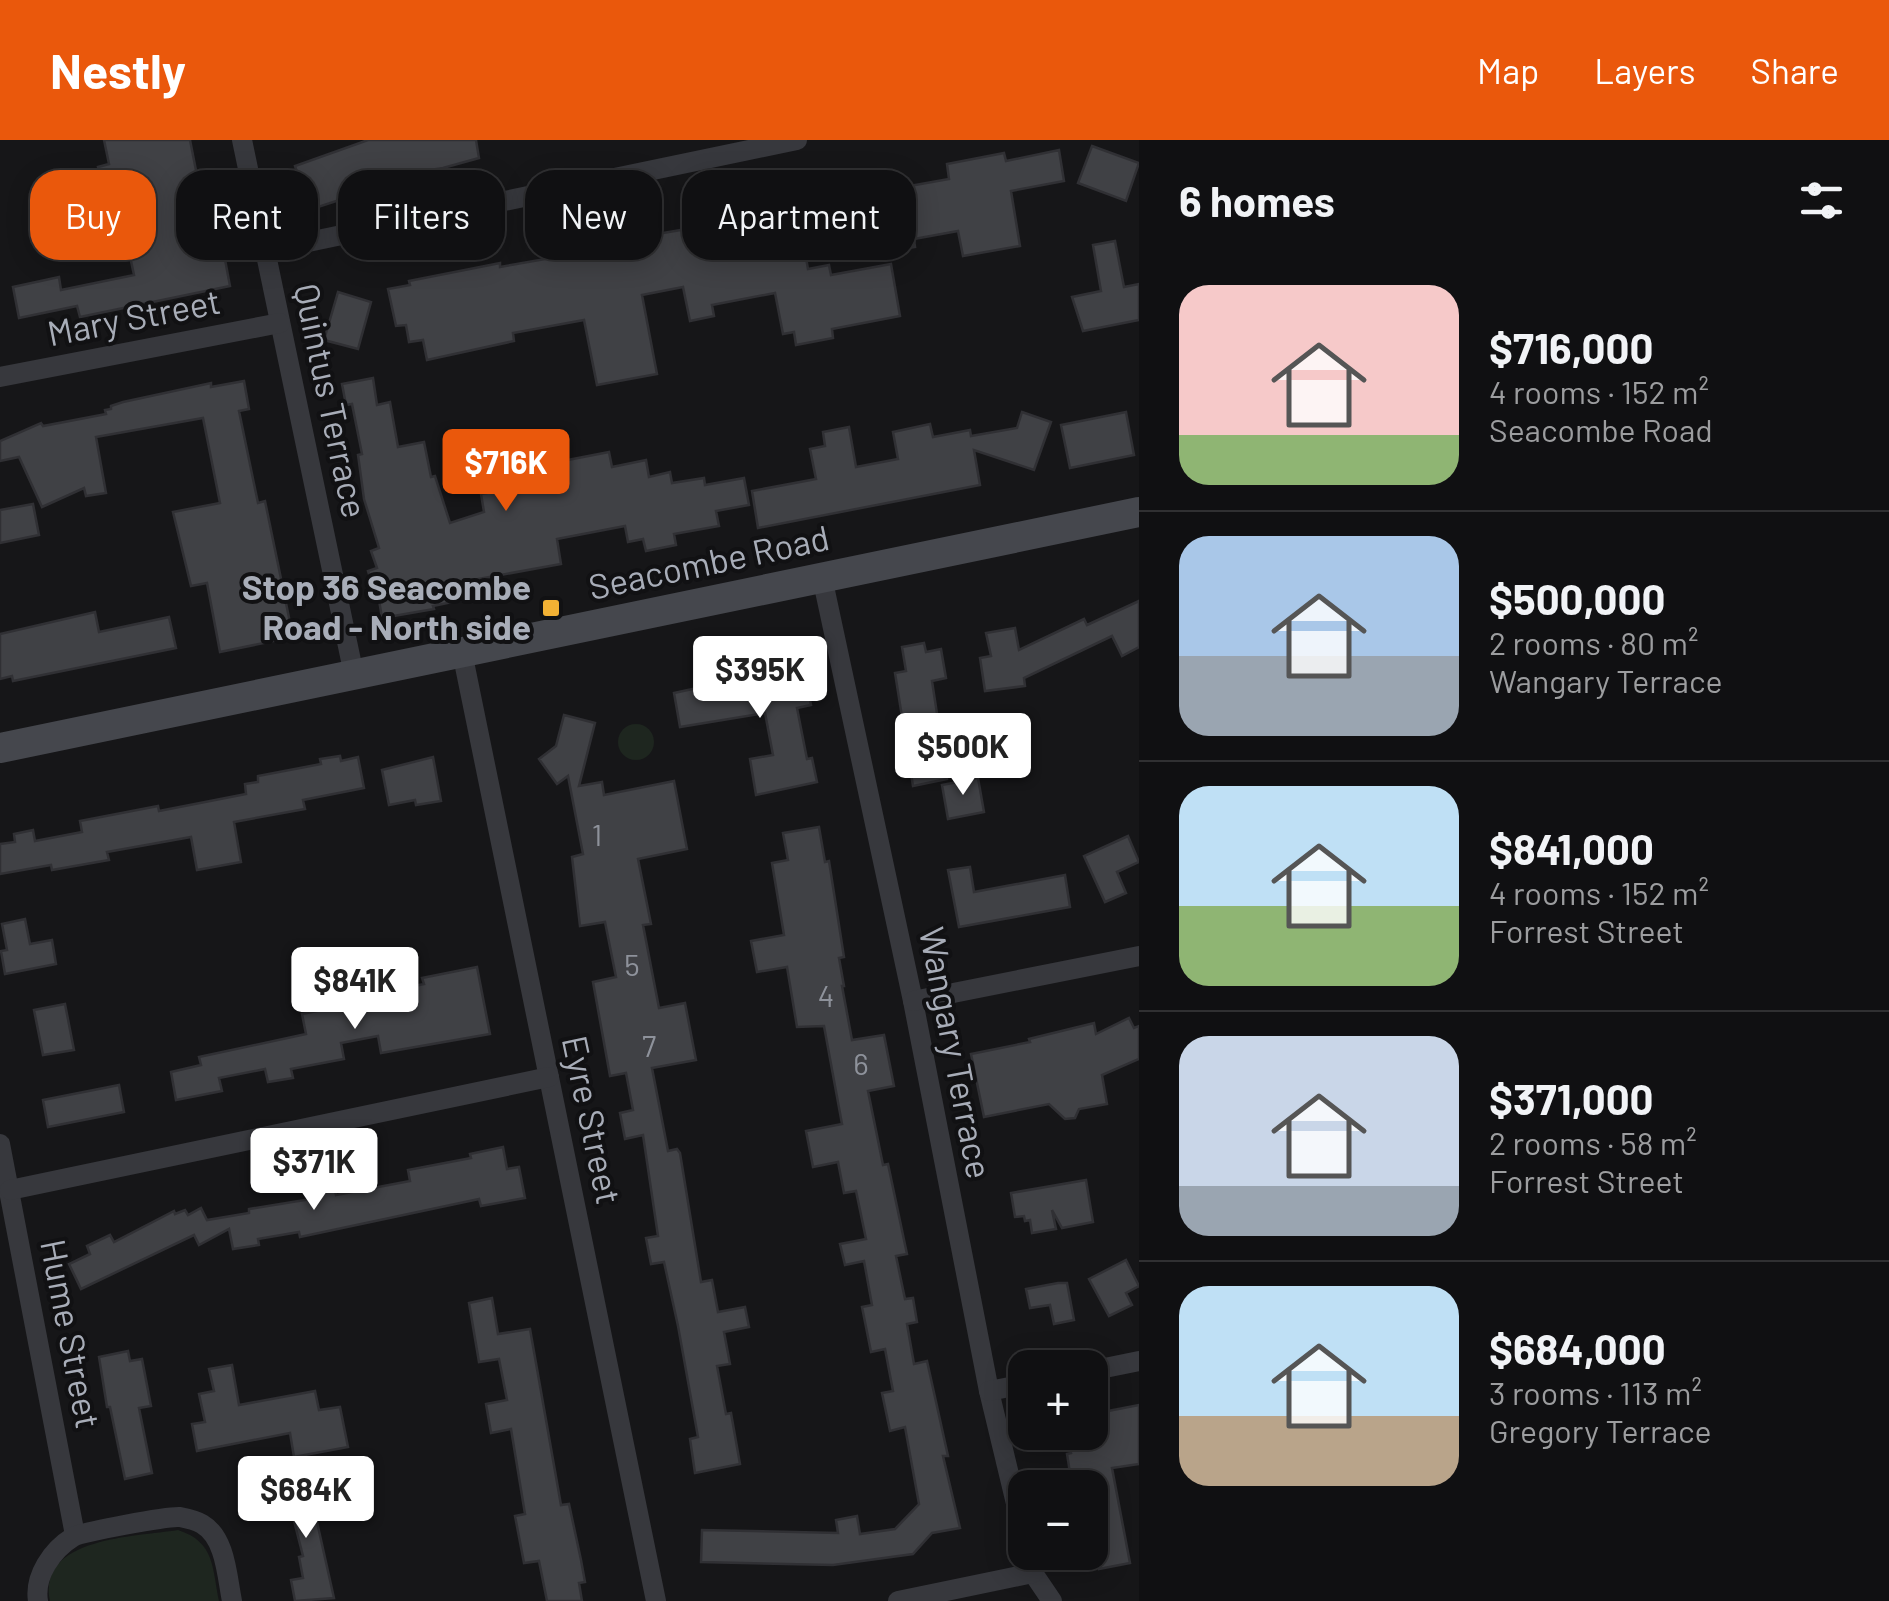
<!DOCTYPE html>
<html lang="en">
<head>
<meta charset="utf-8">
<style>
  :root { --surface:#101012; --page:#1e1e20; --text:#f1f3f6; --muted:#9c9d9f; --line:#303032; --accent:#ea580c }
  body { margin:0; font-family:Barlow,sans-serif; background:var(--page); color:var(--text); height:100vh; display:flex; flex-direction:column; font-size:38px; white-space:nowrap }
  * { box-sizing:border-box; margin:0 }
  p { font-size:32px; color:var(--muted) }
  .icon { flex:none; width:55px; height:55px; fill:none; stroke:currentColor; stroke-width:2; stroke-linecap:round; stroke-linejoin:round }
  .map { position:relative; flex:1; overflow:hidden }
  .side { display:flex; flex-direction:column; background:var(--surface); width:750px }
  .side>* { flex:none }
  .banner { position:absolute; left:30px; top:30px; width:950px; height:90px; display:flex; gap:20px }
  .tools { position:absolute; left:1008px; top:1210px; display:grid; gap:20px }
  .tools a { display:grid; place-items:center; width:100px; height:100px; border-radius:20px; background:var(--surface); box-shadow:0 5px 25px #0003,0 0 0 2px var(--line); font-size:50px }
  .price { position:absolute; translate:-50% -85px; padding:0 22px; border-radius:10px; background:#fff; color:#222; font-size:32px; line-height:65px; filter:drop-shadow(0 2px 5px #0008) }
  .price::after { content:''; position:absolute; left:50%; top:60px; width:30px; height:22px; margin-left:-15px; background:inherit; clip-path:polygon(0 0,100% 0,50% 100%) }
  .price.active { background:var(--accent); color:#fff }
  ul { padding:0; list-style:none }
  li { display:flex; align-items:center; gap:30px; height:250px; padding:0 40px }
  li+li { border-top:2px solid var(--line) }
  li span { display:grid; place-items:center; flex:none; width:280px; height:200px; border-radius:30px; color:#555 }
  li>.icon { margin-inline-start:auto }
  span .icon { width:120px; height:120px; fill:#fffc; stroke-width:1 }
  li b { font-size:42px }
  h2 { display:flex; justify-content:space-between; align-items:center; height:120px; padding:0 40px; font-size:42px }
  .tag { padding:0 35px; border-radius:30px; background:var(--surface); box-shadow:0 5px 25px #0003,0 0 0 2px var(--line); font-size:35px; line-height:90px }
  .tag.active { background:var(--accent); color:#fff }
  header { display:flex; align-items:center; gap:60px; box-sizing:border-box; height:140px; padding:0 50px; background:var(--accent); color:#fff }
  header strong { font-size:48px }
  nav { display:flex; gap:55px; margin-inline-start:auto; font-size:35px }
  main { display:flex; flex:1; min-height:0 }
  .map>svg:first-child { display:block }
</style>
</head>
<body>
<header>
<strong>Nestly</strong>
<nav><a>Map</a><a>Layers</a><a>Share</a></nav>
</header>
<main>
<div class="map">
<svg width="1139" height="1461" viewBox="0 0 1139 1461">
  <rect width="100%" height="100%" fill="#161618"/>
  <!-- green -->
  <g fill="#1e261f">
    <circle cx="636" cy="602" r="18"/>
    <path d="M178,1390c37,12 34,37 41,71h-169c-13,-64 85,-64 128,-71z"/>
  </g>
  <!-- building -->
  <g fill="#404145" stroke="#303034" stroke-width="2.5">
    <path d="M104,0h86l23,116 11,-2 6,32 -150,31 -3,-11 -58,12 -6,-31 46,-10 2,13 73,-15 -16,-74 -12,3 -8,-37 11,-3z"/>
    <path d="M368,0h108l3,18 -36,10 -51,8v2l-38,-3 7,18 -52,17 -14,-44z"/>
    <path d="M1092,6l47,17 -13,38 -48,-18z"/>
    <path d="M1059,10l5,31 -53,10 9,55 -57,10 -5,-25 -44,8 1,8 -19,3 -6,-30 -44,8 -2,-7 -43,8 7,40 21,-4 2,10 60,-11 9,52 -68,13 1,9 -37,7 -2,-13 -11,2 -8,-41 -63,12 2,11 -24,5 -7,-34 -41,8 15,79 -60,11 -13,-65 -71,13 1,8 -87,19 -4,-20 -14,2 -3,-17 -10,1 -8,-37 22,-4 -1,-4 91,-18v4l85,-15 -1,-5 19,-3 -1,-9 25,-5 1,9 76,-13 -1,-4 65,-11 -2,-13 106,-19 1,9 31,-5v4l45,-8 -2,-15 57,-11 2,8z"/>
    <path d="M1115,101l9,46 15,-3v36l-56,11 -11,-34 29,-6 -8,-46z"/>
    <path d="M338,152l33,10 -13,47 -34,-9z"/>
    <path d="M373,238l4,27 13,-3 8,45 26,-5 7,35 4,-1 15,47 34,-11 -3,-18 69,-13 -3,-17 62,-12 3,15 34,-7 3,17 21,-5 2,11 32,-5 1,7 39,-7 5,27 -33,6 3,15 -45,8 2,11 -30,6 -3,-12 -15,3 -3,-16 -68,13 4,25 -88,16 3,17 -43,9 1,3 -52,9 -5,-30 -3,2 -6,-19 9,-3 -6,-17 8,-3 -15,-49 -6,-44 4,-1 -10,-50 -6,1 -4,-21z"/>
    <path d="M244,241l5,28 -10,2 19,92 7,-2 28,136 -73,15 -13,-69 -16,3 -18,-74 47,-9 -17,-85 -107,19 10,56 -20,3 -2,-8 -42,19 -23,-50 -19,4v-20l41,-18 2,3 63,-12 -1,-4 6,-1v-3l12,-4 88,-19v4z"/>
    <path d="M1022,272l29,10 -17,48 -60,-20 6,35 -222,43 -6,-37 64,-12 -6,-30 15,-3 -2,-14 26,-5 7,40 42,-8 -5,-27 37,-8 3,13 37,-7 1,6 46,-8z"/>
    <path d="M1126,272l8,43 -64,13 -9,-43z"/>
    <path d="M33,364l6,31 -39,8v-33z"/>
    <path d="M1139,461v46l-17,9 -10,-20 -88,42 1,8 -40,5 -5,-33 11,-2 -5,-23 29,-5 4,22 65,-31 3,6z"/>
    <path d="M95,472l4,20 70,-15 7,31 -163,33 -1,-5 -12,3v-45z"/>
    <path d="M924,503l2,9 15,-3 5,29 -14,3 15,98 -34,7 -18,-113 11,-2 -4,-24z"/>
    <path d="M803,525l8,40 -14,3 10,51 5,-1 5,24 -61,13 -6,-36 23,-4 -8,-42 -85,14 -6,-34z"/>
    <path d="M564,575l31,8 -16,63 23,-4 2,13 70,-14 13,68 -49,10 13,65 -8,1 16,83 26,-5 11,57 -44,8 16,83 9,-2 3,4 21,129 11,-2 6,32 27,-5 4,20 -25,5 6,32 -13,2 9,48 5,-1 9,51 -45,9 -5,-34 8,-2 -20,-111 -14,-64 -13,2 -5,-26 12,-2 -15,-101 -18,4 -5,-26 13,-3 -7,-37 -16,3 -17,-94 23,-5 -11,-55 -25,4 -8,-69 11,-3 -15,-78 -11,8 -18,-25 17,-13z"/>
    <path d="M340,616l1,5 17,-4 6,31 -61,12 2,9 -71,13 7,40 -44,8 -6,-33 -84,15 2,8 -57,10 -1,-5 -51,9v-30l15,-2 -1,-8 19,-4 2,11 47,-9 -2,-11 78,-15 1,5 87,-17 -1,-10 13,-2v-6l63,-12 -1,-5z"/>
    <path d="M433,617l8,44 -25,4 -1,-5 -26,5 -7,-35z"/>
    <path d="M978,638l6,34 -36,7 -6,-34z"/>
    <path d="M819,687l6,35 4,-1 15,96 -5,1 5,28h-2l10,54 32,-5 10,51 -26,5 15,74 5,-1 19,90 -11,2 9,43 8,-1 4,24 -10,2 7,40 13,-3 21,95h-5l17,72 -28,5 -19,21 -80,11 -132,-3 1,-32 136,3 -2,-13 21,-4 3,18 35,-5 24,-25 -14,-77 -15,4 -8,-38 11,-2 -8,-42 -14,3 -9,-45 10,-2 -8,-44 -19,4 -5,-21 26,-5 -10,-48 -12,2 -6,-31 -25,5 -7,-36 36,-7 -18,-98 -27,1 -10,-60 -30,5 -6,-31 33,-6 -12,-72 16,-3 -5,-27z"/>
    <path d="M1128,696l11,26 -22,10 9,21 -21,9 -21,-46z"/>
    <path d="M970,727l4,25 91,-17 5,32 -111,20 -11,-57z"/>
    <path d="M25,779l5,25 22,-4 4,24 -51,10 -4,-23 6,-1 -5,-26z"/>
    <path d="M477,827l13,67 -109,19 -3,-17 -37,7 3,16 -53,10 2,9 -25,4 -3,-13 -46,9 3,13 -46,9 -5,-28 30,-7 -2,-8 107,-23 -4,-20 73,-15 -1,-5 50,-10 -2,-6z"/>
    <path d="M65,864l9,46 -31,5 -9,-45z"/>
    <path d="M1129,878l5,10 5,-2v33l-37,16 5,29 -28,5 -4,9 -10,1 -16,-15 -65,13 -13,-63 59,-12 -1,-3 65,-16 2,11z"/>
    <path d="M119,945l5,27 -76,15 -5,-27z"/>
    <path d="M503,1007l4,22 12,-2 6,31 -44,8 -2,-7 -179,38 -1,-5 -41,7 1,6 -26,4 -4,-20 -30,16 -5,-10 -113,54 -12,-25 21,-10 -3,-8 23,-11 4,7 60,-31 1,3 10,-4 3,5 13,-7 6,12 42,-7v-4l62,-10 -1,-7 24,-5 2,8 74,-14 -2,-11 63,-12 -1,-4z"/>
    <path d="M1086,1040l7,42 -31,6 -10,-18 4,19 -24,4 -2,-13 -5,1 -1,-5 -9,1 -4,-24z"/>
    <path d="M1126,1120l13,26 -13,7 6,12 -23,11 -20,-37z"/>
    <path d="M1058,1143h9l7,37 -20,4 -4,-19 -20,3 -4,-19z"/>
    <path d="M492,1158l6,36 32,-5 31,176 8,-1 12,56 4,22 -6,1 3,18h-35l-8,-40 -15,2 -9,-47 10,-2 -14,-85 -20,4 -5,-29 21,-4 -8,-41 -20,3 -10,-59z"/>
    <path d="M128,1211l2,10 12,-2 9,47 -12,2 13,65 -27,6 -15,-72h-3l-8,-50z"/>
    <path d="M232,1225l7,40 76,-14 4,19 21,-3 8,40 -54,10 -4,-24 -93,18 -5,-27 13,-2 -6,-28 15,-3 -5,-22z"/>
    <path d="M1102,1242l6,29 31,-6v59l-27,4 18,95 -31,6 -2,-13 -7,1v-69h-7l-2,-13 -11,-2 -3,-19 4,-1 -4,-21h23v-48z"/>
    <path d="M313,1342l8,29 -6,2 19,85 -39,3 -4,-21 12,-2 -4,-21 4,-1 -11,-43 -17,4 -6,-24z"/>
  </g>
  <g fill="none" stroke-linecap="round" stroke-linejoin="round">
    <!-- street -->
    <g stroke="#37383d" stroke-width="20">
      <path d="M242,0l112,535"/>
      <path d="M265,111l532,-111"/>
      <path d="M0,237l280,-54"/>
      <path d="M822,437l91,424 76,390 36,150"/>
      <path d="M462,512l194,949"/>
      <path d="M913,861l226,-45"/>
      <path d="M0,1004l75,391"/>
      <path d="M10,1050l539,-113"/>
      <path d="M1090,1231l49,-10"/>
      <path d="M989,1251l36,-7"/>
      <path d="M1028,1412l5,21 19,28"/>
      <path d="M38,1461c-4,-25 14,-51 35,-64 9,-5 95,-21 107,-20 5,1 17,4 22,7 24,14 25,53 30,77"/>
      <path d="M898,1461l135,-28"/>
    </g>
    <!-- secondary -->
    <path stroke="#45474d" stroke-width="30" d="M0,608l1139,-236"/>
  </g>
  <!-- markers -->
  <rect fill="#f2b134" stroke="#111113" stroke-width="4" x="541" y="458" width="20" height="20" rx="5"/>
  <g text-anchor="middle" stroke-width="8" stroke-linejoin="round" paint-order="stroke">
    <!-- number labels -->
    <g font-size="30" fill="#8e929b">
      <text x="597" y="706">1</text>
      <text x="632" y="836">5</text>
      <text x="826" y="867">4</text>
      <text x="649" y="917">7</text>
      <text x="861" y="935">6</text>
    </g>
    <!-- street labels -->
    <g font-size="35" fill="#a8adb8" stroke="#111113">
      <text transform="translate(134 178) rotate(-11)" y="12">Mary Street</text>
      <text transform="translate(330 261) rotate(78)" y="12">Quintus Terrace</text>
      <text transform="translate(709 423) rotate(-12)" y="12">Seacombe Road</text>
      <text transform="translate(955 913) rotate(79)" y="12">Wangary Terrace</text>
      <text transform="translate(591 980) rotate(78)" y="12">Eyre Street</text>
      <text transform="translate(70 1194) rotate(79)" y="12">Hume Street</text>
    </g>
    <!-- poi labels -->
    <g font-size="35" font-weight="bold" fill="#a8adb8" stroke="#111113" text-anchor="end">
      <text x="531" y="460">Stop 36 Seacombe<tspan x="531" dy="40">Road - North side</tspan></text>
    </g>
  </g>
</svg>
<div class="tools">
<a>+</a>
<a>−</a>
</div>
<b class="price active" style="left:506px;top:374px">$716K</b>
<b class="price" style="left:760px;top:581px">$395K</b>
<b class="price" style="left:963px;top:658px">$500K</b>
<b class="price" style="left:355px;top:892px">$841K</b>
<b class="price" style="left:314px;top:1073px">$371K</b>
<b class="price" style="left:306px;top:1401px">$684K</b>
<div class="banner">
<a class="tag active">Buy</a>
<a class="tag">Rent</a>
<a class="tag">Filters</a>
<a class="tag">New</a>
<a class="tag">Apartment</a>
</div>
</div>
<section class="side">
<h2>6 homes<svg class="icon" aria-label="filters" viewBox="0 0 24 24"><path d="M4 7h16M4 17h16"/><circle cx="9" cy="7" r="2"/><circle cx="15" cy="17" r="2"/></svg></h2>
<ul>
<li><span style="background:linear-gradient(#f6c9c9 75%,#8fb573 0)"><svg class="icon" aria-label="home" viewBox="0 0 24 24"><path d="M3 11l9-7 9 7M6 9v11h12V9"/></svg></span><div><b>$716,000</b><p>4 rooms · 152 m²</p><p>Seacombe Road</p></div></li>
<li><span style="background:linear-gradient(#a9c7e8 60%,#9aa5b1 0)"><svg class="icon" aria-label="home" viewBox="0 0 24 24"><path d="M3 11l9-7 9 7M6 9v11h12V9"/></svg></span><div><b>$500,000</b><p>2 rooms · 80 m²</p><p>Wangary Terrace</p></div></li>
<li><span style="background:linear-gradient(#bfe0f5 60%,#8fb573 0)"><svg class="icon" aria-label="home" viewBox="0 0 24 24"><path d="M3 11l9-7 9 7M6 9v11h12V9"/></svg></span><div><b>$841,000</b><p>4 rooms · 152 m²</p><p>Forrest Street</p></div></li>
<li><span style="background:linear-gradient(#c9d6e8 75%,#9aa5b1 0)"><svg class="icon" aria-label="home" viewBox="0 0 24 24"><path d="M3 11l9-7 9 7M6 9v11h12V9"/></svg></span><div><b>$371,000</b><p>2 rooms · 58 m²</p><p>Forrest Street</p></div></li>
<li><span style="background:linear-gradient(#bfe0f5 65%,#b9a48a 0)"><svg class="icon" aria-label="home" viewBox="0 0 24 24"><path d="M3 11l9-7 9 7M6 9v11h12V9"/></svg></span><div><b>$684,000</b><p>3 rooms · 113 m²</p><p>Gregory Terrace</p></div></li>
</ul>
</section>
</main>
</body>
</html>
